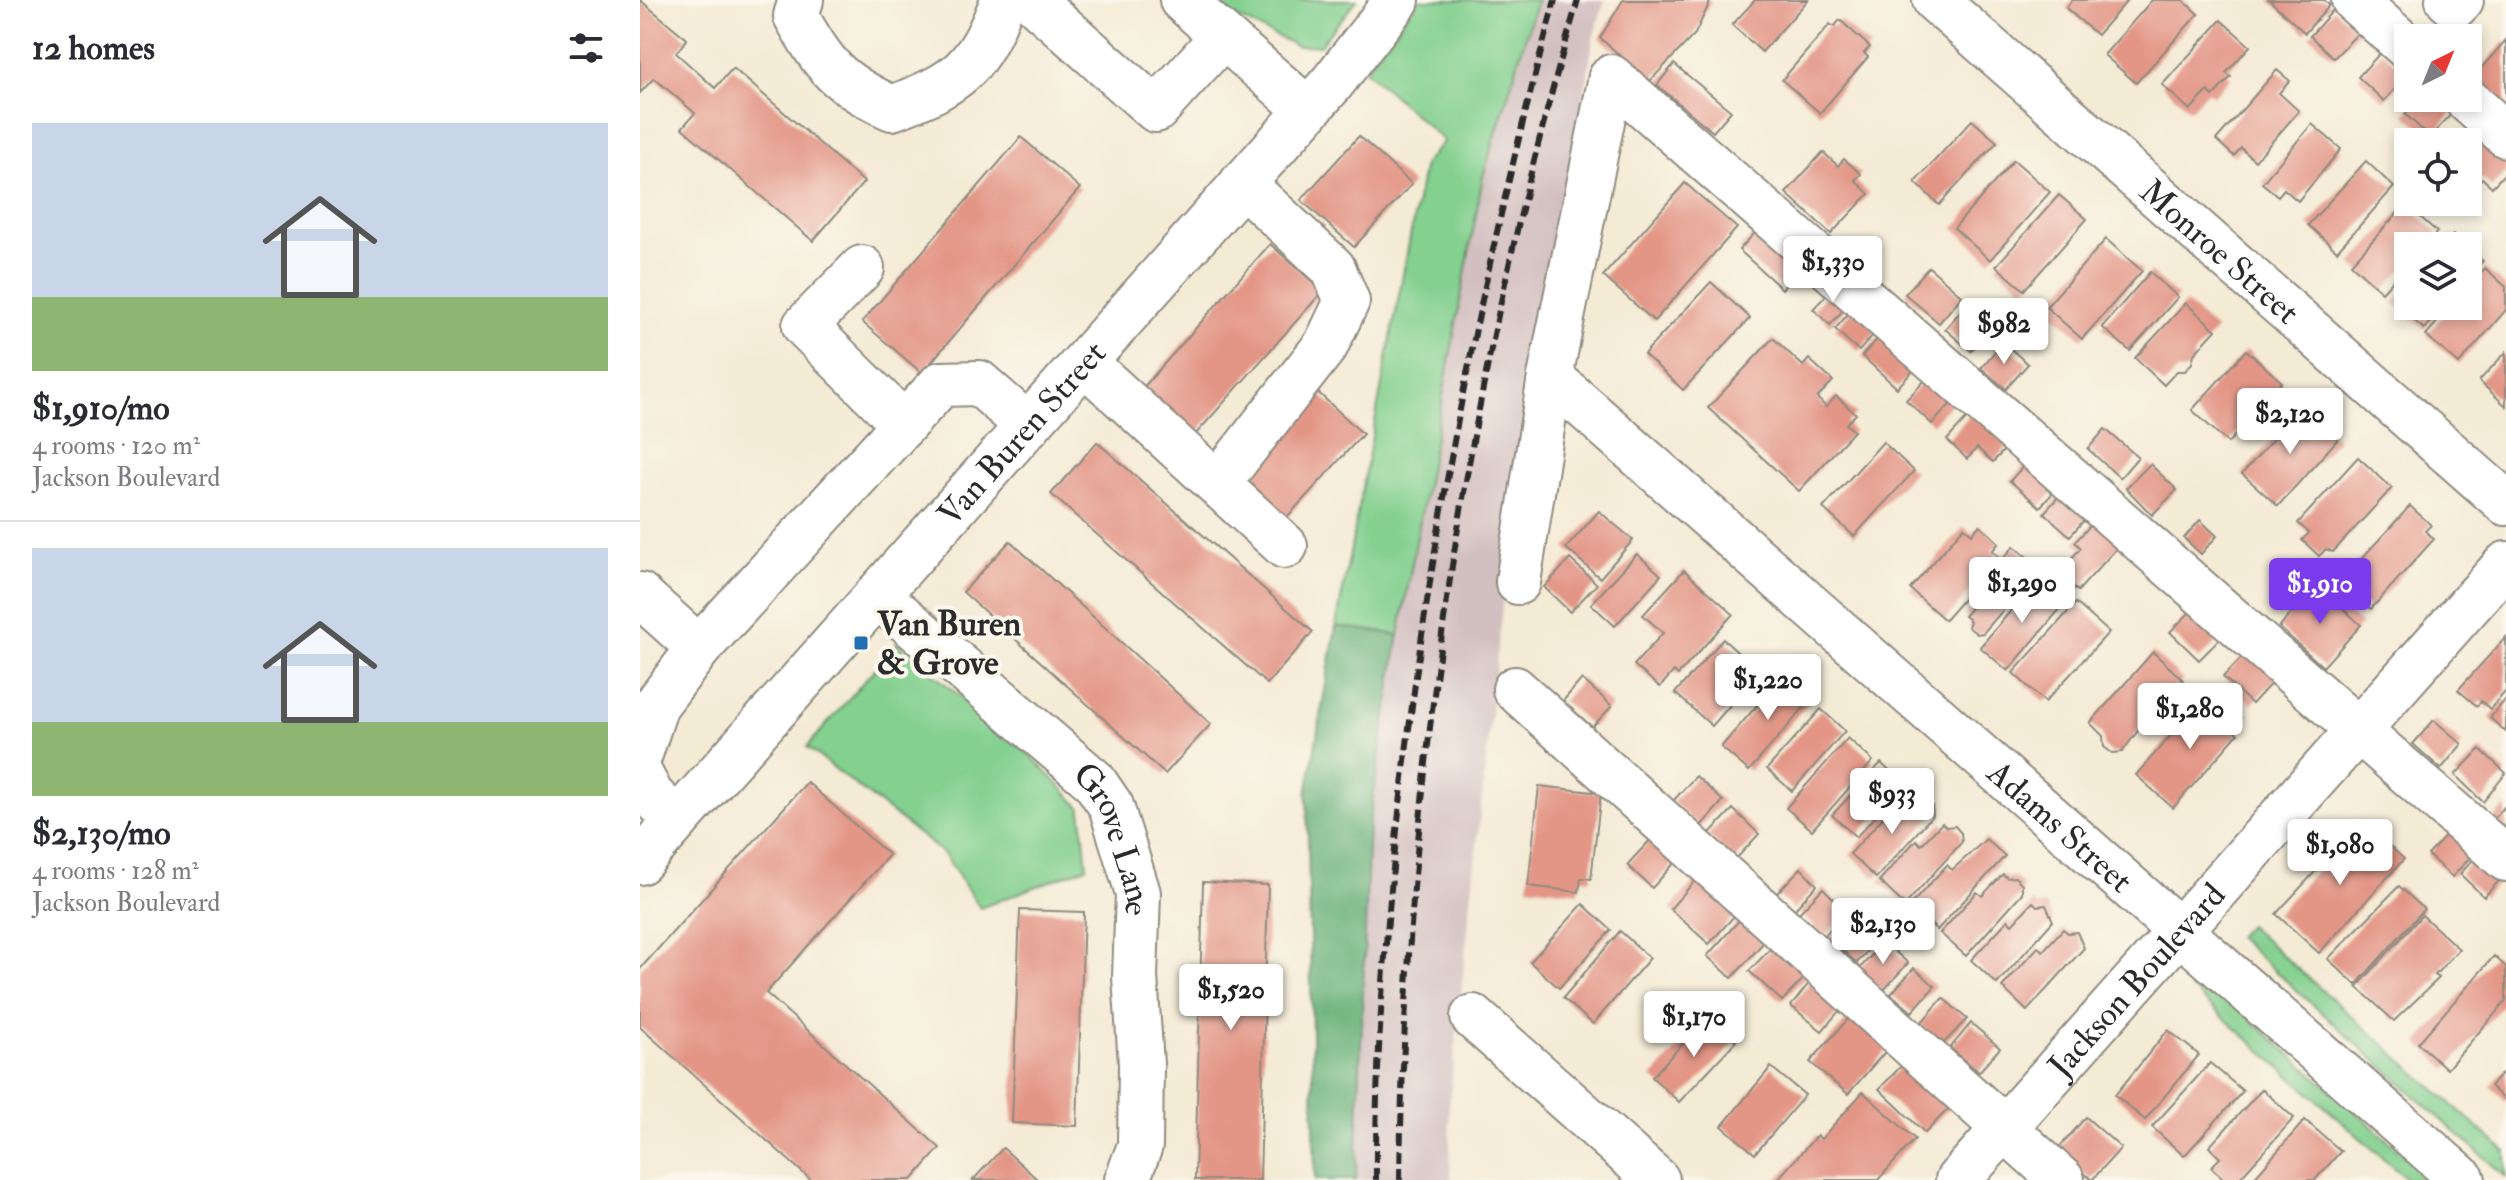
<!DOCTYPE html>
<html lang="en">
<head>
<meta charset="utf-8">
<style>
  :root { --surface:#fff; --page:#f2f2f3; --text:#2b2b33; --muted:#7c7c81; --line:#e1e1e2; --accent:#7c3aed }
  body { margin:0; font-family:"IM FELL Double Pica",serif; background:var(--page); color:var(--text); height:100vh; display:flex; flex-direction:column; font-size:30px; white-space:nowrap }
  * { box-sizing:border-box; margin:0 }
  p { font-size:26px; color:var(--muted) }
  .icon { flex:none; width:44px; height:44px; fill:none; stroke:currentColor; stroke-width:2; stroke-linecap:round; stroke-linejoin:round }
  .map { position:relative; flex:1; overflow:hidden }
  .drawer { display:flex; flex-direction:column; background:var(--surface); width:640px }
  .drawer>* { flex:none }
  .needle { width:52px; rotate:43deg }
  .tools { position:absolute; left:1754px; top:24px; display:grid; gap:16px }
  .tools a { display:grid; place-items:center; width:88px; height:88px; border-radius:0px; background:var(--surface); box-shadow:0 4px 12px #0003; font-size:40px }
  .price { position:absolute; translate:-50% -68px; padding:0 18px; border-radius:8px; background:#fff; color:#222; font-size:26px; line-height:52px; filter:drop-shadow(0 2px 4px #0008) }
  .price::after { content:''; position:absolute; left:50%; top:48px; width:24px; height:18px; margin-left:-12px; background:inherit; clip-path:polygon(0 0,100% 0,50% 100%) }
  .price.on { background:var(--accent); color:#fff }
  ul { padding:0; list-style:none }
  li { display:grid; align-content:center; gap:16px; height:424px; padding:0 32px }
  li+li { border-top:2px solid var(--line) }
  li span { display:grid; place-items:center; height:248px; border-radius:0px; color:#555 }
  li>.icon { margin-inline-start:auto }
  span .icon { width:144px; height:144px; fill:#fffc; stroke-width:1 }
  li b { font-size:34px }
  h2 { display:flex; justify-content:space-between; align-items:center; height:96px; padding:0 32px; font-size:34px }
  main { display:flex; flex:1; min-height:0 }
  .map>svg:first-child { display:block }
</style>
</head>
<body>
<main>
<section class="drawer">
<h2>12 homes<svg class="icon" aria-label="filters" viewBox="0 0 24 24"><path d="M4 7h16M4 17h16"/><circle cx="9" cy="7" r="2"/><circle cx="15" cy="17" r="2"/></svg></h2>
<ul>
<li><span style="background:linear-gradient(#c9d6e8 70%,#8fb573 0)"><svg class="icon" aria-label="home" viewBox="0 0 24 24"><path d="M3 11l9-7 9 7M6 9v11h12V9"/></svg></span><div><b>$1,910/mo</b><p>4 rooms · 120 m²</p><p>Jackson Boulevard</p></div></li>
<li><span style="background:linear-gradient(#c9d6e8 70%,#8fb573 0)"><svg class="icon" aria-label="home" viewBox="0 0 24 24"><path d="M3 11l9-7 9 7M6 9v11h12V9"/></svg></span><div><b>$2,130/mo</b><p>4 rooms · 128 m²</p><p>Jackson Boulevard</p></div></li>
</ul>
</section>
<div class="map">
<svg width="1866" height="1180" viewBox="0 0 1866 1180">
  <rect width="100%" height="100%" fill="#fbf7ec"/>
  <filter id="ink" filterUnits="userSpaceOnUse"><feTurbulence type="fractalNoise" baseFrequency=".0125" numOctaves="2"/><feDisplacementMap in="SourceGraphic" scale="16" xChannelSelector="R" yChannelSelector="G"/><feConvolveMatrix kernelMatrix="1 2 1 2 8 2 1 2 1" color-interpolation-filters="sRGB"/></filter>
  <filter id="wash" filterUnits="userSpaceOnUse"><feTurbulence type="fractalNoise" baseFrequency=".006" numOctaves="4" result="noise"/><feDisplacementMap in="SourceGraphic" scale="32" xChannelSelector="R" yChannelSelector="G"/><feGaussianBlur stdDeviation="1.8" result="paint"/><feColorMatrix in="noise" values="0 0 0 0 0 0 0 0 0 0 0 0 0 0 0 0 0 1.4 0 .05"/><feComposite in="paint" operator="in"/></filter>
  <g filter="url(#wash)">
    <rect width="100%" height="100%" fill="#f4ebd5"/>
    <!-- industrial -->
    <path fill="#d2bfc0" d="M779,0h186l-11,35 -90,553 -55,520 2,72h-136l-8,-387 117,-629 20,-23 -79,-71z"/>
    <!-- green -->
    <g fill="#83d08f" stroke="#577e5d" stroke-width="2">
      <path d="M572,0h145l-37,45 -23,1 -89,-42z"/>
      <path d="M779,0h118l-54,176 -84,459 -63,-9 88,-462 20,-23 -79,-71z"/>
      <path d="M257,643l135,114 49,51 6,59 -107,41 -36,-54 -137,-107z"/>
      <path d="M1608,925l258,227v25l-269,-240z"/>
      <path d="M1561,976l232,204h-25l-218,-192z"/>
    </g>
    <!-- forest -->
    <path fill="#6ab27a" stroke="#4a6e52" stroke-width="2" d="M696,626l63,9 -30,188 -13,357h-41l-8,-387z"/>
    <g id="blocks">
      <!-- building -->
      <g fill="#e39686">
        <path d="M0,0l47,39 -11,14 39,35 18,-20 131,114 -51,59 -131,-113 13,-15 -41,-35 -14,15z"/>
        <path d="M983,0h88l-16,34 -45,47 -50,-43z"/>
        <path d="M1115,0h53l-46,52 -30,-27z"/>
        <path d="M1432,0h56l-31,35 -31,-27z"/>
        <path d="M1512,0h31l15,14 -62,69 -32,-28z"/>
        <path d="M1629,0h55l6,5 -25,28z"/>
        <path d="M1694,9l25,23 -25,26 -24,-22z"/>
        <path d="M1200,20l30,27 -6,6 4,4 -48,56 -38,-33 48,-56 4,3z"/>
        <path d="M1581,20l29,26 -24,27 5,4 -18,19 -5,-5 -18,19 -28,-25z"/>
        <path d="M1866,40v76l-38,-33z"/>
        <path d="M1742,51l26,24 -24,26 -26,-24z"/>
        <path d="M1034,64l57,47 -18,21 -56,-47z"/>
        <path d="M1637,70l13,11 -11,12 20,18 -44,50 -14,-13 -7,8 -18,-16z"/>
        <path d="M1779,98h23l13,12 -25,27 -25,-23z"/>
        <path d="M1332,120l25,22 -58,63 -24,-23z"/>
        <path d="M1672,124l29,25 -43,52 -14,-12 -6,7 -16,-13z"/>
        <path d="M1835,129l31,29v14l-14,15 -10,-9 -7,8 -7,-7v-37h-5z"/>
        <path d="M719,136l53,48 -58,63 -53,-47z"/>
        <path d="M381,137l59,51 -158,185 -60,-51z"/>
        <path d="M1183,152l15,14 6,-7 17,15 -6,6 14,14 -38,40 -45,-41z"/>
        <path d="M1374,160l36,32 -60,68 -36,-32z"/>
        <path d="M1726,161l28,26 -57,64 -29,-26z"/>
        <path d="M1045,183l52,45 -83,93 -51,-45z"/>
        <path d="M1419,195l28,24 -63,71 -28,-24z"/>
        <path d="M1766,204l31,28 -12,14h-17v18l-26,28 -31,-28z"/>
        <path d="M1125,222l43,39 -26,28 -43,-39z"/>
        <path d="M1813,235l12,11h-22z"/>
        <path d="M1466,239l36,32 -60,68 -36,-32z"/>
        <path d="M630,244l53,47 -136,153 -53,-46z"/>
        <path d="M1828,248l15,13 -15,17z"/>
        <path d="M1289,267l33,29 -23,27 -34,-29z"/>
        <path d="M1845,268l21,19v23l-47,54 -33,-29 25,-29h17v-19z"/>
        <path d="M1510,272l28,25 -48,54 -28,-24z"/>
        <path d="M1071,282l39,36 -67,72 -39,-36z"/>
        <path d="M1197,284l16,15 -23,26 -17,-16z"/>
        <path d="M1768,287v19h36l-20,23 -30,-26z"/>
        <path d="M1218,303l24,22 -23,26 -24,-22z"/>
        <path d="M1546,303l30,27 -22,24 -2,9 -7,8h-8l-13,14 -29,-27z"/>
        <path d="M1325,306l26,22 -20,23 -26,-22z"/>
        <path d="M1247,328l36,32 -26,28 -35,-32z"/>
        <path d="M1133,338l30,28 6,-7 24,22 -16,17 9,9 10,-11 20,18 -10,10 8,7 -55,60 -91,-83z"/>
        <path d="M1363,342l25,22 -22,25 -25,-21z"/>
        <path d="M1606,350l36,32 -54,61 -36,-33z"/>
        <path d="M1866,352v54l-27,-25z"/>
        <path d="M1295,370l25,24 -28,30 -26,-24z"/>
        <path d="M671,386l52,48 -84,92 -52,-48z"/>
        <path d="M1341,403l36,33 -24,26 -16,-14 -10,11 -20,-19z"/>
        <path d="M1662,407l36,32 -60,67 -36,-32z"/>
        <path d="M1465,429l33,28 -18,21 -32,-29z"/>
        <path d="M457,442l216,190 -46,52 -216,-190z"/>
        <path d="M1243,442l31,29 -60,65 -31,-28z"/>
        <path d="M1392,456l30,27 -22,24 -30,-26z"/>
        <path d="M1718,457l34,31 -59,64 -7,-3 -7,7 -17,-16 7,-7 -11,-10z"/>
        <path d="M1510,464l27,26 -25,25 -26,-27z"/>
        <path d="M1427,487l26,23 -23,26 -26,-23z"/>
        <path d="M1770,506l21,19 -6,6 9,8 -63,70 -31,-27z"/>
        <path d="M959,511l34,29 -33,38 -34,-30z"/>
        <path d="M1459,516l26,23 -47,52 -20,-18 23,-25 -6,-6z"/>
        <path d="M1560,520l17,16 -16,18 -17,-16z"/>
        <path d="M1340,525l19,18 -7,8 8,6 -55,63 -35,-31 54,-62 8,7z"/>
        <path d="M370,541l201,183 -46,50 -202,-182z"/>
        <path d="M1374,546l26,22 -57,65 -6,1 -9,-7 2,-6 -6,-5 21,-24 -6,-5z"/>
        <path d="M997,554l24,21 -46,51 -24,-22z"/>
        <path d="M930,559l27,25 -27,28 -26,-25z"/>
        <path d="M1044,570l49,44 -55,61 -4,-4 -14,16 -26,-22 29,-32 -20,-18z"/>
        <path d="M1397,580l28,23 -57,68 -28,-24z"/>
        <path d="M1677,585l44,40 -38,42 -44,-40z"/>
        <path d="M1436,603l33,29 -64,70 -32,-29z"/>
        <path d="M1558,604l29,28 -28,28 -29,-28z"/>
        <path d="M1866,637v54l-16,18 -9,-8 -4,5 -19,-16z"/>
        <path d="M1083,639l36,33 -47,54 -37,-33z"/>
        <path d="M1609,650l28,27 -25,27 -29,-27z"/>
        <path d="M1513,652l30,28 -28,30v8l-7,10h-8l-18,24 -10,1 -8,-6 -1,-11 -13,-13z"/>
        <path d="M1146,672l28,24 -65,75 -28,-24z"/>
        <path d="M942,679l30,27 -20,21 -29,-26z"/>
        <path d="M1574,694l27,24 -10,11 7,5 -65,74 -37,-33 65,-74 4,4z"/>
        <path d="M1866,699v33l-16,-14z"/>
        <path d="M1181,709l24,22 -53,60 -25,-22z"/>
        <path d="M1794,720l28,24 -21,25 -28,-25z"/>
        <path d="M1208,738l25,23 -61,69 -26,-22z"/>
        <path d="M1840,749l26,24 -23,29 -28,-27z"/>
        <path d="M1241,763l23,22 -48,52 -24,-22z"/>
        <path d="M1056,776l27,25 -23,26 -28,-25z"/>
        <path d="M167,782l82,73 -123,138 174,155 -28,32h-101l-171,-153v-58z"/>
        <path d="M899,786l62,7 -10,86 -10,-1 -2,14 -51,-6z"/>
        <path d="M1273,796l4,4 9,-1 6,7 1,9 -57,63 -26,-24 37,-41 5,5z"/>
        <path d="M1866,805v24l-12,-10z"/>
        <path d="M1093,809l26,25 -24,26 -27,-25z"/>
        <path d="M1722,821l42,38 -85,94 -43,-39z"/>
        <path d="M1302,823l4,4 9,-1 6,7 1,9 -57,63 -26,-24 37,-41 5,5z"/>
        <path d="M1812,829l24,22 -24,26 -24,-22z"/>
        <path d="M1012,838l25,22 -25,28 -25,-23z"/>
        <path d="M1346,839l19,17 -68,74 -13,-12 -6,7 -14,-13 43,-47 5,5z"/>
        <path d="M1841,851l25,22 -22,24 -24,-23z"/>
        <path d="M1161,868l16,17 -23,25 -18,-16z"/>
        <path d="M1363,874l4,4 8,-1 7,7v9l-56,63 -26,-23 37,-41 5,4z"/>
        <path d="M1055,881l40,34 -26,29 -39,-35z"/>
        <path d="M563,882l65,3 -8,295h-65z"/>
        <path d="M1759,886l25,23 -68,76 -28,-26z"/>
        <path d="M1183,888l24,24 -23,24 -25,-23z"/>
        <path d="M1393,902l4,4 9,-1 7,16 -56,63 -26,-24 37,-40 4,4z"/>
        <path d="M943,904l28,26 -52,58 -29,-26z"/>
        <path d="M380,910l64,2 -7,214 -65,-3z"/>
        <path d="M1212,914l27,23 -22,26 -26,-23z"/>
        <path d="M1104,915l25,21 -37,42 -25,-22z"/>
        <path d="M1782,915l37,34 -24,26 4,3 -45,43 -37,-34z"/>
        <path d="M1423,929l5,4 9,-1 7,16 -57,63 -25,-24 36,-40 5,4z"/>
        <path d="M980,931l30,27 -57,66 -30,-26z"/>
        <path d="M1244,942l24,21 -25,28 -24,-22z"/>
        <path d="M1134,945l33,30 -25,26 -33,-30z"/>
        <path d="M1854,956l12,11v34l-59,68 -29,-26z"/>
        <path d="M1274,968l21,18 -23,26 -21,-18z"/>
        <path d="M1174,977l32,26 -24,28 -31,-25z"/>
        <path d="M1303,998l24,21 -25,26 -22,-21z"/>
        <path d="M1215,1011l37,33 -44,50 -38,-32z"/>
        <path d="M1068,1016l28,25 -57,61 -27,-25z"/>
        <path d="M1331,1023l29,25 -21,24 -29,-24z"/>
        <path d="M1528,1030l31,25 -54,65 -30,-25z"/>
        <path d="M1268,1059l46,44 -29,30 -46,-44z"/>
        <path d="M1570,1063l33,28 -59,65 -32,-29z"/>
        <path d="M1131,1067l34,28 -50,59 -33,-28z"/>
        <path d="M1866,1069v32l-16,-15z"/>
        <path d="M1622,1089l32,29 -56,62h-13l-14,-13 9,-9 -11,-11z"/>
        <path d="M1223,1092l52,47 -37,41h-101l40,-45 4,4z"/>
        <path d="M1446,1117l35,31 -29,32 -35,-30z"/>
        <path d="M1665,1120l36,31 -26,29h-63z"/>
        <path d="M363,1148l35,32h-65z"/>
      </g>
    </g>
  </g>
  <g filter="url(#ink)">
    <use href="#blocks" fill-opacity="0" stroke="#908b80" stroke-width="2"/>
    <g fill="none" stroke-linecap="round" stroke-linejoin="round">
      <!-- minor casing -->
      <g stroke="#908b80" stroke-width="48">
        <g id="minor">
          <path d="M161,0l-5,16c29,51 41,67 96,92 67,-25 86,-40 111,-108"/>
          <path d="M392,0l124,110 67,-74"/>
          <path d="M542,0l126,110"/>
          <path id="s1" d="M1295,0l571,503"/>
          <path d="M1714,0l54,48"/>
          <path d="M1808,0l7,6 6,-6"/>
          <path d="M1825,98l41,37"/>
          <path d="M222,268l-57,58 99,98"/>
          <path d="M445,363l200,183"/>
          <path id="s2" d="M910,377l913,803"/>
          <path d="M578,483l108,-138 21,-44 -14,-33 -91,-85"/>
          <path d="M878,582l32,-205 61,-300 895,782"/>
          <path d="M0,595l59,53 -43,57 -16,49"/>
          <path id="s3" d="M237,595l217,186 17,25 27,87 -3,84 6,87 -1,82 -13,34"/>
          <path d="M59,648l242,-264 38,-1 49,43"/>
          <path d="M875,689l547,491"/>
          <path d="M0,774l11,21 26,25"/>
          <path id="s4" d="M0,862l692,-779 65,-83"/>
          <path d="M833,1017l184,163"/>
          <path id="s5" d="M1318,1180l548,-616"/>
        </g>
      </g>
      <!-- minor -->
      <use href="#minor" stroke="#fff" stroke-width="44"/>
      <!-- rail -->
      <g stroke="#2b2b2b" stroke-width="6" stroke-dasharray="12 6" stroke-linecap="butt">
        <path d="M736,1180c-1,-143 13,-286 30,-428 32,-255 81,-504 149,-752"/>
        <path d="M760,1180c5,-390 67,-806 178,-1180"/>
      </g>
    </g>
  </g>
  <!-- markers -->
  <rect fill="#1f6fb2" stroke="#fbf7ec" stroke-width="3" x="213" y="635" width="16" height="16" rx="4"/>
  <g text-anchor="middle" stroke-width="8" stroke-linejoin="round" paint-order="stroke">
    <!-- street labels -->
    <g font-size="34" fill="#2b2b2b" stroke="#fbf7ec">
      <text dy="12" stroke="none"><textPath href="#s1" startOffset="380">Monroe Street</textPath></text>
      <text dy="12" stroke="none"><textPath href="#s4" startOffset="574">Van Buren Street</textPath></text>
      <text dy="12" stroke="none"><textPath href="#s2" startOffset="680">Adams Street</textPath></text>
      <text dy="12" stroke="none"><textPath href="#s3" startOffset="348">Grove Lane</textPath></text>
      <text dy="12" stroke="none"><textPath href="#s5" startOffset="268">Jackson Boulevard</textPath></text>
    </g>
    <!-- poi labels -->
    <g font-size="34" font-weight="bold" fill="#2b2b2b" stroke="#fbf7ec" text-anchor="start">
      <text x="237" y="635">Van Buren<tspan x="237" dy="39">&amp; Grove</tspan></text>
    </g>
  </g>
</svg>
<div class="tools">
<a><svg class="needle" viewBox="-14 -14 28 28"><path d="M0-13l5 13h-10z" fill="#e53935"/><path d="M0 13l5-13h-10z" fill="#7c7c81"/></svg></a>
<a><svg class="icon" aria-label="locate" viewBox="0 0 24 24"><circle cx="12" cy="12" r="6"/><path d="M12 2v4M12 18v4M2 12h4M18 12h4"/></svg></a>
<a><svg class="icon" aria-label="layers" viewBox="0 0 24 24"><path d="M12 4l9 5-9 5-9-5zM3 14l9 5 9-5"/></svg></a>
</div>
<b class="price" style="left:1193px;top:304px">$1,330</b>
<b class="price" style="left:1364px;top:366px">$982</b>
<b class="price" style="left:1650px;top:456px">$2,120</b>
<b class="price" style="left:1382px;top:625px">$1,290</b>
<b class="price on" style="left:1680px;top:626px">$1,910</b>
<b class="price" style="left:1128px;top:722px">$1,220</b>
<b class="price" style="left:1550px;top:751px">$1,280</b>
<b class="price" style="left:1252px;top:836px">$933</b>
<b class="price" style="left:1700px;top:887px">$1,080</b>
<b class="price" style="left:1243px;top:966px">$2,130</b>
<b class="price" style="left:591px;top:1032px">$1,520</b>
<b class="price" style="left:1054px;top:1059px">$1,170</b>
</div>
</main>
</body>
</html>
